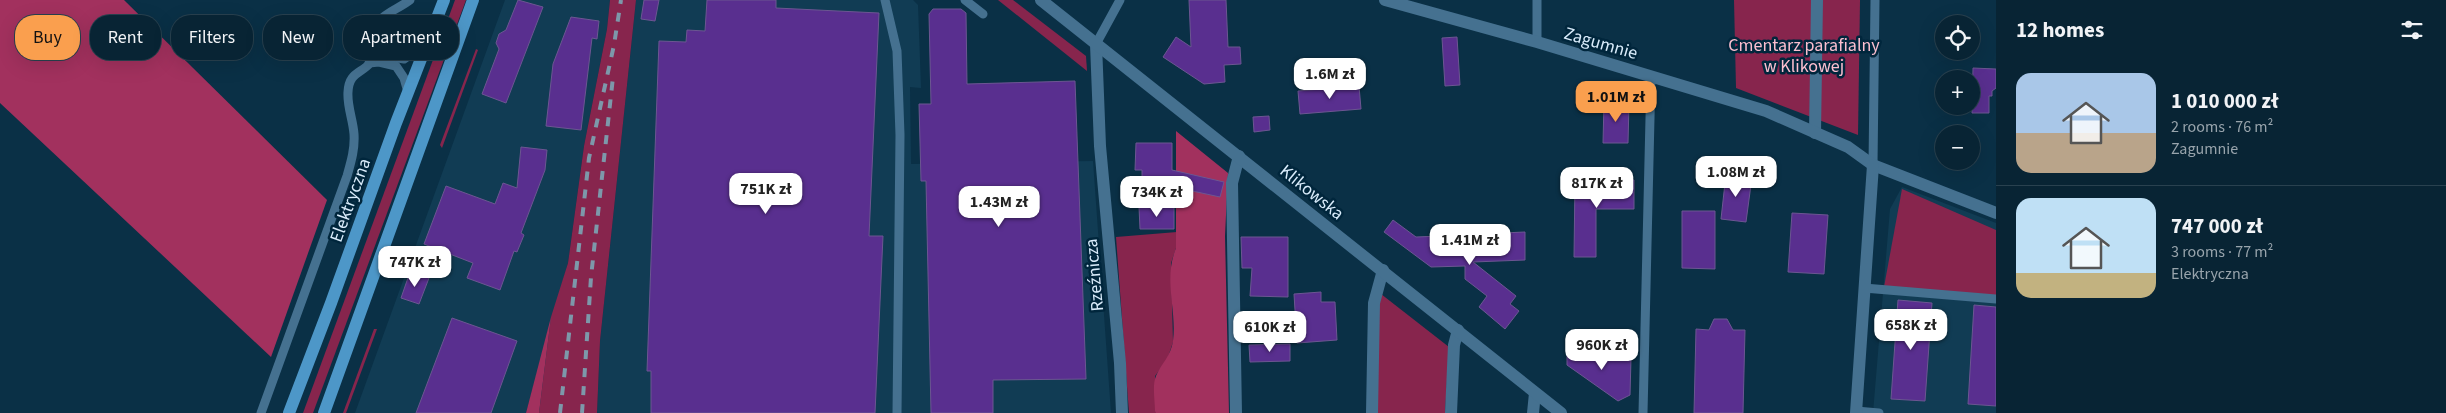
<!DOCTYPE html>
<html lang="en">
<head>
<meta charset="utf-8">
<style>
  :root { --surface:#082434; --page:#112c3c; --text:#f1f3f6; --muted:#98a4ac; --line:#29414f; --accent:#fa9f4e }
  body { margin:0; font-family:"Source Sans 3",sans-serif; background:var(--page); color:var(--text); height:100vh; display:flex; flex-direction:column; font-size:19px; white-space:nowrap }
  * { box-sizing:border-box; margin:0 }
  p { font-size:16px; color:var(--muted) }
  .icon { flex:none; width:28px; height:28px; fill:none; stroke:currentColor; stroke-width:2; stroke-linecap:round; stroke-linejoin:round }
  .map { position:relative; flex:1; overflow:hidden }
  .sheet { display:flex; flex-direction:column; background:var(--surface); width:450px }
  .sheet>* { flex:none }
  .hud { position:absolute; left:15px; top:15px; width:475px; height:45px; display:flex; gap:10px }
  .controls { position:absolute; left:1935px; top:15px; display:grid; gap:10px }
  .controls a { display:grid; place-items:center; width:45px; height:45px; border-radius:50%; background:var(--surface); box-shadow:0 5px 20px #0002,0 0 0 1px var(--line); font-size:25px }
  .price { position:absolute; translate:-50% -42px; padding:0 11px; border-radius:10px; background:#fff; color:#222; font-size:16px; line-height:32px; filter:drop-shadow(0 1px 2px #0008) }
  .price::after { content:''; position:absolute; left:50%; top:30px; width:15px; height:11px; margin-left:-8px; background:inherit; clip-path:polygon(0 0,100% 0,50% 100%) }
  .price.active { background:var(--accent); color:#111 }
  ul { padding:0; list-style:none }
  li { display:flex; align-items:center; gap:15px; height:125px; padding:0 20px }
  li+li { border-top:1px solid var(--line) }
  li span { display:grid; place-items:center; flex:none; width:140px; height:100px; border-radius:15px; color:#555 }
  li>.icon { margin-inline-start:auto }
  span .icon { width:60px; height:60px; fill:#fffc; stroke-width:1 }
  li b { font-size:21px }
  h2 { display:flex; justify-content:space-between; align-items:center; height:60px; padding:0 20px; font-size:21px }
  .tag { padding:0 18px; border-radius:20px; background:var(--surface); box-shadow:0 5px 20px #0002,0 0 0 1px var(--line); font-size:18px; line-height:45px }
  .tag.active { background:var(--accent); color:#111 }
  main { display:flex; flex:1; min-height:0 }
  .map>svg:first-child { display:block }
</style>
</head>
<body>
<main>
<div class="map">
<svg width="1996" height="413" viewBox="0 0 1996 413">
  <rect width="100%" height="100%" fill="#0a3046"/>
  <!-- built -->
  <g fill="#113c54">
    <path d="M505,0h105l-3,29 -23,117 -16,117 -42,150h-171z"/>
    <path d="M636,0h277l5,5 3,83 -11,-1 1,77 182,-3 18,252h-514l3,-72z"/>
    <path d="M1902,187l94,36v190h-123l17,-204z"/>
  </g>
  <!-- green -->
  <g fill="#87254d">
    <path d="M455,0h11l-153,413h-10z"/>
    <path d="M610,0h26l-36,341 -3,72h-58l12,-96 17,-54 16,-117 23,-117z"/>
    <path d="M998,0h15l73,56 1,15z"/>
    <path d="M1734,0h126l-2,135 -122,-47z"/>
    <path d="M476,49l2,1 -36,98 -2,-3z"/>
    <path d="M1902,189l94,41v67l-112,-10z"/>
    <path d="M1177,232l-1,16 -5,15 2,79 -6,18 -12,16 1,37h-27l-13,-176z"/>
    <path d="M1381,294l68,53 -4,66h-68l2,-108z"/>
    <path d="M374,329h3l-31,84h-3z"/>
  </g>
  <!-- forest -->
  <g fill="#a2315e">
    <path d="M0,0h124l203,200 -56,157 -271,-254z"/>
    <path d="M1176,131l52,42 -3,63 4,177h-73l-1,-2c0,-10 -3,-26 1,-35 5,-12 15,-20 17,-35 4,-32 -10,-61 3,-93z"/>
    <path d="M551,317l-12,96h-13z"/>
  </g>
  <!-- building -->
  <g fill="#592f8f" stroke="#6c5692">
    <path d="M518,0l25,7 -37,96 -24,-9 17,-45 -3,-6 3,-9 7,-4z"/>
    <path d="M644,0h15l-4,21 -14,-2z"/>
    <path d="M707,0h69v8l103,5 -10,223h14l-8,177h-224v-42h-4l12,-330 27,1 1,-12 18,1z"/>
    <path d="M1189,0h37l2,47h12l1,17 -17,1 1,17 -21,2 -41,-27 13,-20 15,10z"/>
    <path d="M933,9h28l5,4 1,71 108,-3 11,298 -93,1v33h-62l-5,-232h-5l-2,-77h12l-2,-90z"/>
    <path d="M571,17l28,4 -2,18 -5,-1 -11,92 -35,-4 7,-62z"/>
    <path d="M1457,37l3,48 -15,1 -3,-48z"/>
    <path d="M1973,68l23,1v19l-4,3v5h-3v17h-17z"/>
    <path d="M1359,86l2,23 -61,5 -2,-23z"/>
    <path d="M1604,102l25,2 -1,39h-25z"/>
    <path d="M1269,116l1,14 -16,2 -1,-15z"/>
    <path d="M1136,143h36v27l52,12 -4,15 -60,-13v-6h-18v-8h-7z"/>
    <path d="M521,147l26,3 -2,20 -24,63 3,2 -7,17 -3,-1 -14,39 -33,-12 6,-15 -49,-19 22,-58 49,18 8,-21 14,5z"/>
    <path d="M1726,174l26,3 -6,45 -25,-3z"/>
    <path d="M1575,180h59v29h-38v48h-22z"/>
    <path d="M1174,206v23h-34l-1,-22z"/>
    <path d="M1682,211h33v58l-33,-1z"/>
    <path d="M1792,213l36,2 -4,59 -36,-2z"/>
    <path d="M1393,220l23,17 25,-1v12h61v-15l23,-1v28l-52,2 43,34 -6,8 9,7 -14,18 -26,-22 8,-11 -22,-17v-13l-34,1 -47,-35z"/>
    <path d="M1241,237h47v60l-38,-1 2,-28h-10z"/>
    <path d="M410,272l19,6 -10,26 -18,-6z"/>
    <path d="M1321,292v10h14l2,38 -40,3 -3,-49z"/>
    <path d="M1898,300l34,3 -7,98 -34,-2z"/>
    <path d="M1974,305l22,2v99l-28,-2z"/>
    <path d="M452,318l65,23 -26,72h-75z"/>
    <path d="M1714,319h13l6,11h12l-2,83h-49l2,-84 13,1z"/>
    <path d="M1567,340l26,17 38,1 -1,37 -12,6 -51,-36z"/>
    <path d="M1290,344v17l-40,1 -1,-17z"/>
  </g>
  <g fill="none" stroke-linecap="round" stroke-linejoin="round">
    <!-- service -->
    <g stroke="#457190" stroke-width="9">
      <path d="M885,0l12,51 3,84 -3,278"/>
      <path d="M965,0l18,14"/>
      <path d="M1537,42v-42"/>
      <path d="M1096,44l24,-44"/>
      <path d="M375,48l17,9 12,2 21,-15"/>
      <path d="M369,63l10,-1 17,4 8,12 4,14"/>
      <path d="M1873,165l2,-165"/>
      <path d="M1864,288l132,11"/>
      <path d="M1856,411l23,2"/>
      <path d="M261,413l86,-237c4,-14 8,-27 7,-42 -1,-14 -7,-28 -6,-42 1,-20 13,-18 22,-29 8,-13 -1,-29 8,-41 8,-10 22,-14 32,-22"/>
      <path d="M1643,413l8,-337"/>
    </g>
    <!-- pedestrian -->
    <path stroke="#457190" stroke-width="12" d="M1815,133l2,-133"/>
    <!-- minor -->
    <g stroke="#457190" stroke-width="12">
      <path d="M1385,0l152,42 229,69 82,36 25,18 123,48"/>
      <path d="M1096,44l4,102 20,217 2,50"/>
      <path d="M1236,413l-4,-230 7,-27"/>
      <path d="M1372,413l2,-110 9,-33"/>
      <path d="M1451,413l3,-68 4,-15"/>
      <path d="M1533,413l2,-20"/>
      <path d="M1856,413l17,-248"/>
    </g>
    <!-- tertiary -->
    <path stroke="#457190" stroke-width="12" d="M1041,0l520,413"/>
    <!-- secondary -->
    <g stroke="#4d97c8" stroke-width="12">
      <path d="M289,413l42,-110 65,-180 48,-123"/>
      <path d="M324,413l149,-413"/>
    </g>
    <!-- rail -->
    <g stroke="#7d98aa" stroke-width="4" stroke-dasharray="9 9" stroke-linecap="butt">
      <path d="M560,413l29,-255 25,-113 7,-45"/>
      <path d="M582,413l9,-136 22,-200"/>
    </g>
  </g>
  <g text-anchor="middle" stroke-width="5" stroke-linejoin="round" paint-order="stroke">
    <!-- street labels -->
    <g font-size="18" fill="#d9ecfb" stroke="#00263c">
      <text transform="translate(1601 43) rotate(16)" y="6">Zagumnie</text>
      <text transform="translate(1312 192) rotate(39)" y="6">Klikowska</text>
      <text transform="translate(350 200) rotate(-70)" y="6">Elektryczna</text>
      <text transform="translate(1094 275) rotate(-95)" y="6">Rzeźnicza</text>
    </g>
    <!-- park labels -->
    <g font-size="18" fill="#fcbfd0" stroke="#00263c">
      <text x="1804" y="51">Cmentarz parafialny<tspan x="1804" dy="21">w Klikowej</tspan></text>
    </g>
  </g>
</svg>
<div class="controls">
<a><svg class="icon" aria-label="locate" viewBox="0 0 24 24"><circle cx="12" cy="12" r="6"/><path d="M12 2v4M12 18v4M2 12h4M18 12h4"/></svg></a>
<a>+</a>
<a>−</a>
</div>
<b class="price" style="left:1330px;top:100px">1.6M zł</b>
<b class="price active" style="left:1616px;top:123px">1.01M zł</b>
<b class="price" style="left:1736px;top:198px">1.08M zł</b>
<b class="price" style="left:1597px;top:209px">817K zł</b>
<b class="price" style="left:766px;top:215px">751K zł</b>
<b class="price" style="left:1157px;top:218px">734K zł</b>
<b class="price" style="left:999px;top:228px">1.43M zł</b>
<b class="price" style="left:1470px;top:266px">1.41M zł</b>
<b class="price" style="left:415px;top:288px">747K zł</b>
<b class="price" style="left:1911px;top:351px">658K zł</b>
<b class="price" style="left:1270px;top:353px">610K zł</b>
<b class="price" style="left:1602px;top:371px">960K zł</b>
<div class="hud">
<a class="tag active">Buy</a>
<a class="tag">Rent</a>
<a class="tag">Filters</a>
<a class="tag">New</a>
<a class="tag">Apartment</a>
</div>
</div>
<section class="sheet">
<h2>12 homes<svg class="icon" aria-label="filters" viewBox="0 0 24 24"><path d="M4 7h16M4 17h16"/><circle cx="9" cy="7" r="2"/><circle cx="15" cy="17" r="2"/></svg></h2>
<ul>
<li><span style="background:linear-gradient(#a9c7e8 60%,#b9a48a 0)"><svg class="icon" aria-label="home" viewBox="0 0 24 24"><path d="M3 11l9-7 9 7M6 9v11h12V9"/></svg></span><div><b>1 010 000 zł</b><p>2 rooms · 76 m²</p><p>Zagumnie</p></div></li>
<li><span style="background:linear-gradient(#bfe0f5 75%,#c2b280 0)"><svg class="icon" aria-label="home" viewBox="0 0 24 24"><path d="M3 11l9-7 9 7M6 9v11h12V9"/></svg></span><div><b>747 000 zł</b><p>3 rooms · 77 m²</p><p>Elektryczna</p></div></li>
</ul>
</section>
</main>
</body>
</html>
